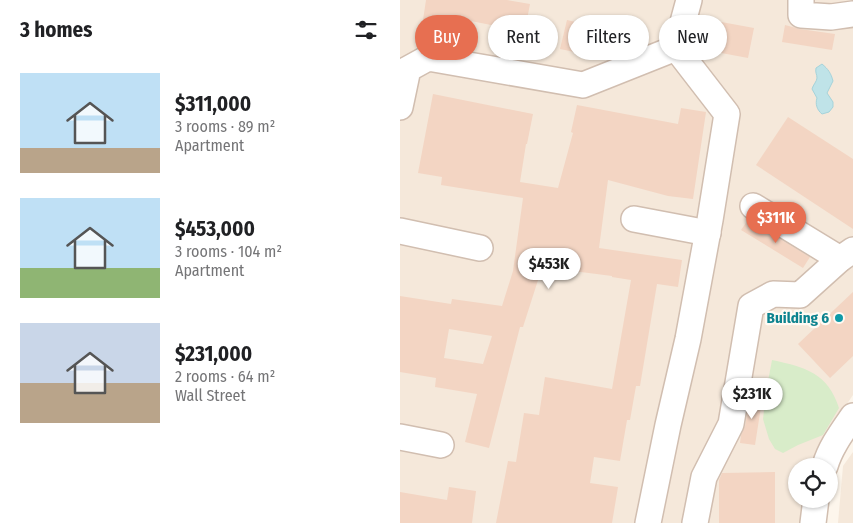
<!DOCTYPE html>
<html lang="en">
<head>
<meta charset="utf-8">
<style>
  :root { --surface:#fff; --page:#f2f2f2; --text:#202124; --muted:#757577; --accent:#e76f51 }
  body { margin:0; font-family:"Fira Sans Condensed",sans-serif; background:var(--page); color:var(--text); height:100vh; display:flex; flex-direction:column; font-size:19px; white-space:nowrap }
  * { box-sizing:border-box; margin:0 }
  p { font-size:16px; color:var(--muted) }
  .icon { flex:none; width:28px; height:28px; fill:none; stroke:currentColor; stroke-width:2; stroke-linecap:round; stroke-linejoin:round }
  .map { position:relative; flex:1; overflow:hidden }
  .drawer { display:flex; flex-direction:column; background:var(--surface); width:400px }
  .drawer>* { flex:none }
  .guide { position:absolute; left:15px; top:15px; width:362px; height:45px; display:flex; gap:10px }
  .tools { position:absolute; left:388px; top:458px; display:grid; gap:10px }
  .tools a { display:grid; place-items:center; width:50px; height:50px; border-radius:50%; background:var(--surface); box-shadow:0 1px 4px #0004; font-size:25px }
  .price { position:absolute; translate:-50% -42px; padding:0 11px; border-radius:18px; background:#fff; color:#222; font-size:16px; line-height:32px; filter:drop-shadow(0 1px 2px #0008) }
  .price::after { content:''; position:absolute; left:50%; top:30px; width:15px; height:11px; margin-left:-8px; background:inherit; clip-path:polygon(0 0,100% 0,50% 100%) }
  .price.active { background:var(--accent); color:#fff }
  ul { padding:0; list-style:none }
  li { display:flex; align-items:center; gap:15px; height:125px; padding:0 20px }
  li span { display:grid; place-items:center; flex:none; width:140px; height:100px; border-radius:0px; color:#555 }
  li>.icon { margin-inline-start:auto }
  span .icon { width:60px; height:60px; fill:#fffc; stroke-width:1 }
  li b { font-size:21px }
  h2 { display:flex; justify-content:space-between; align-items:center; height:60px; padding:0 20px; font-size:21px }
  .chip { padding:0 18px; border-radius:22px; background:var(--surface); box-shadow:0 1px 4px #0004; font-size:18px; line-height:45px }
  .chip.active { background:var(--accent); color:#fff }
  main { display:flex; flex:1; min-height:0 }
  .map>svg:first-child { display:block }
</style>
</head>
<body>
<main>
<section class="drawer">
<h2>3 homes<svg class="icon" aria-label="filters" viewBox="0 0 24 24"><path d="M4 7h16M4 17h16"/><circle cx="9" cy="7" r="2"/><circle cx="15" cy="17" r="2"/></svg></h2>
<ul>
<li><span style="background:linear-gradient(#bfe0f5 75%,#b9a48a 0)"><svg class="icon" aria-label="home" viewBox="0 0 24 24"><path d="M3 11l9-7 9 7M6 9v11h12V9"/></svg></span><div><b>$311,000</b><p>3 rooms · 89 m²</p><p>Apartment</p></div></li>
<li><span style="background:linear-gradient(#bfe0f5 70%,#8fb573 0)"><svg class="icon" aria-label="home" viewBox="0 0 24 24"><path d="M3 11l9-7 9 7M6 9v11h12V9"/></svg></span><div><b>$453,000</b><p>3 rooms · 104 m²</p><p>Apartment</p></div></li>
<li><span style="background:linear-gradient(#c9d6e8 60%,#b9a48a 0)"><svg class="icon" aria-label="home" viewBox="0 0 24 24"><path d="M3 11l9-7 9 7M6 9v11h12V9"/></svg></span><div><b>$231,000</b><p>2 rooms · 64 m²</p><p>Wall Street</p></div></li>
</ul>
</section>
<div class="map">
<svg width="453" height="523" viewBox="0 0 453 523">
  <rect width="100%" height="100%" fill="#fdf6ec"/>
  <!-- residential -->
  <g fill="#f5e8da">
    <path d="M0,0h453v395l-34,50 -7,21h-16v33h10l-2,24h-404z"/>
    <path d="M453,452v71h-15l5,-57z"/>
  </g>
  <!-- green -->
  <path fill="#d8ecc9" d="M372,360c33,7 56,13 67,48l-16,27 -25,10 -15,8 -8,-4 -6,-10 -6,-20 3,-27z"/>
  <!-- water -->
  <path fill="#bfe3e8" stroke="#a5d3da" d="M422,64c6,5 9,9 11,17l-6,12 6,9v5l-4,5 -7,2c-5,-4 -7,-10 -5,-16l-5,-9c1,-4 5,-8 5,-11 0,-4 -2,-5 -1,-10z"/>
  <!-- building -->
  <g fill="#f3d5c3" fill-rule="evenodd">
    <path d="M26,0h81l23,4 -7,36 -28,-6 1,-8 -45,-9 -1,7 -27,-4z"/>
    <path d="M305,19l49,9 -6,30 -48,-9z"/>
    <path d="M167,20l48,11 -7,28 -48,-10z"/>
    <path d="M385,25l15,4 35,5 -3,16 -50,-8z"/>
    <path d="M33,94l100,20 -6,30h-1l-6,38 38,6 15,-55 -2,-1 6,-27 101,19 3,-16 25,4 -13,87 -25,-3 -60,-16 -9,68 83,12 -4,27 -21,-3 -17,102h-4l-6,34h-3l-7,41 -26,-4 -4,26 28,4 -6,36h-116l12,-62 8,1 8,-49 15,2 6,-38 67,12 19,-109 -19,-3v-1l-70,-9 -2,10h-1l-16,50h-3l-31,121 -24,-6 12,-48 -42,-7 1,-9 -36,-6v-76l51,8 1,-5 50,7 11,-35 10,-73 -82,-13 1,-8 -24,-4zM49,329l43,7 -9,28 -39,-6z"/>
    <path d="M388,117l65,42v70l-97,-64z"/>
    <path d="M348,220l62,37 -7,11 -62,-38z"/>
    <path d="M453,292v64l-23,22 -32,-34z"/>
    <path d="M351,393l12,1 -8,51 -15,-2 1,-8 4,-9z"/>
    <path d="M375,472v51h-56v-43l3,-7z"/>
    <path d="M49,487l27,4 -4,32h-72v-31l47,8z"/>
  </g>
  <g fill="none" stroke-linecap="round" stroke-linejoin="round">
    <!-- minor casing -->
    <g stroke="#d1beb0" stroke-width="28">
      <g id="minor">
        <path d="M401,0v15l30,2 22,-3"/>
        <path d="M276,48l13,-48"/>
        <path d="M0,107l8,-38 20,-11 155,27 93,-37"/>
        <path d="M353,206l87,53"/>
        <path d="M234,219l74,14"/>
        <path d="M0,231l80,17"/>
        <path d="M0,437l41,8"/>
        <path d="M425,466c5,-18 17,-34 28,-50"/>
        <path d="M248,523l20,-98 20,-86 22,-119 17,-106 -51,-66"/>
        <path d="M295,523l9,-46 27,-53 20,-118 22,-12 27,1 40,-36 13,-9"/>
        <path d="M413,523l3,-24"/>
      </g>
    </g>
    <!-- minor -->
    <use href="#minor" stroke="#fff" stroke-width="25"/>
  </g>
  <!-- markers -->
  <circle fill="#0f9aa8" stroke="#fffaf3" stroke-width="2" cx="439" cy="318" r="5"/>
  <g text-anchor="middle" stroke-width="4.5" stroke-linejoin="round" paint-order="stroke">
    <!-- culture labels -->
    <g font-size="15" font-weight="bold" fill="#0d838f" stroke="#fffaf3" text-anchor="end">
      <text x="429" y="323">Building 6</text>
    </g>
  </g>
</svg>
<div class="tools">
<a><svg class="icon" aria-label="locate" viewBox="0 0 24 24"><circle cx="12" cy="12" r="6"/><path d="M12 2v4M12 18v4M2 12h4M18 12h4"/></svg></a>
</div>
<b class="price active" style="left:376px;top:244px">$311K</b>
<b class="price" style="left:149px;top:290px">$453K</b>
<b class="price" style="left:352px;top:420px">$231K</b>
<div class="guide">
<a class="chip active">Buy</a>
<a class="chip">Rent</a>
<a class="chip">Filters</a>
<a class="chip">New</a>
</div>
</div>
</main>
</body>
</html>
